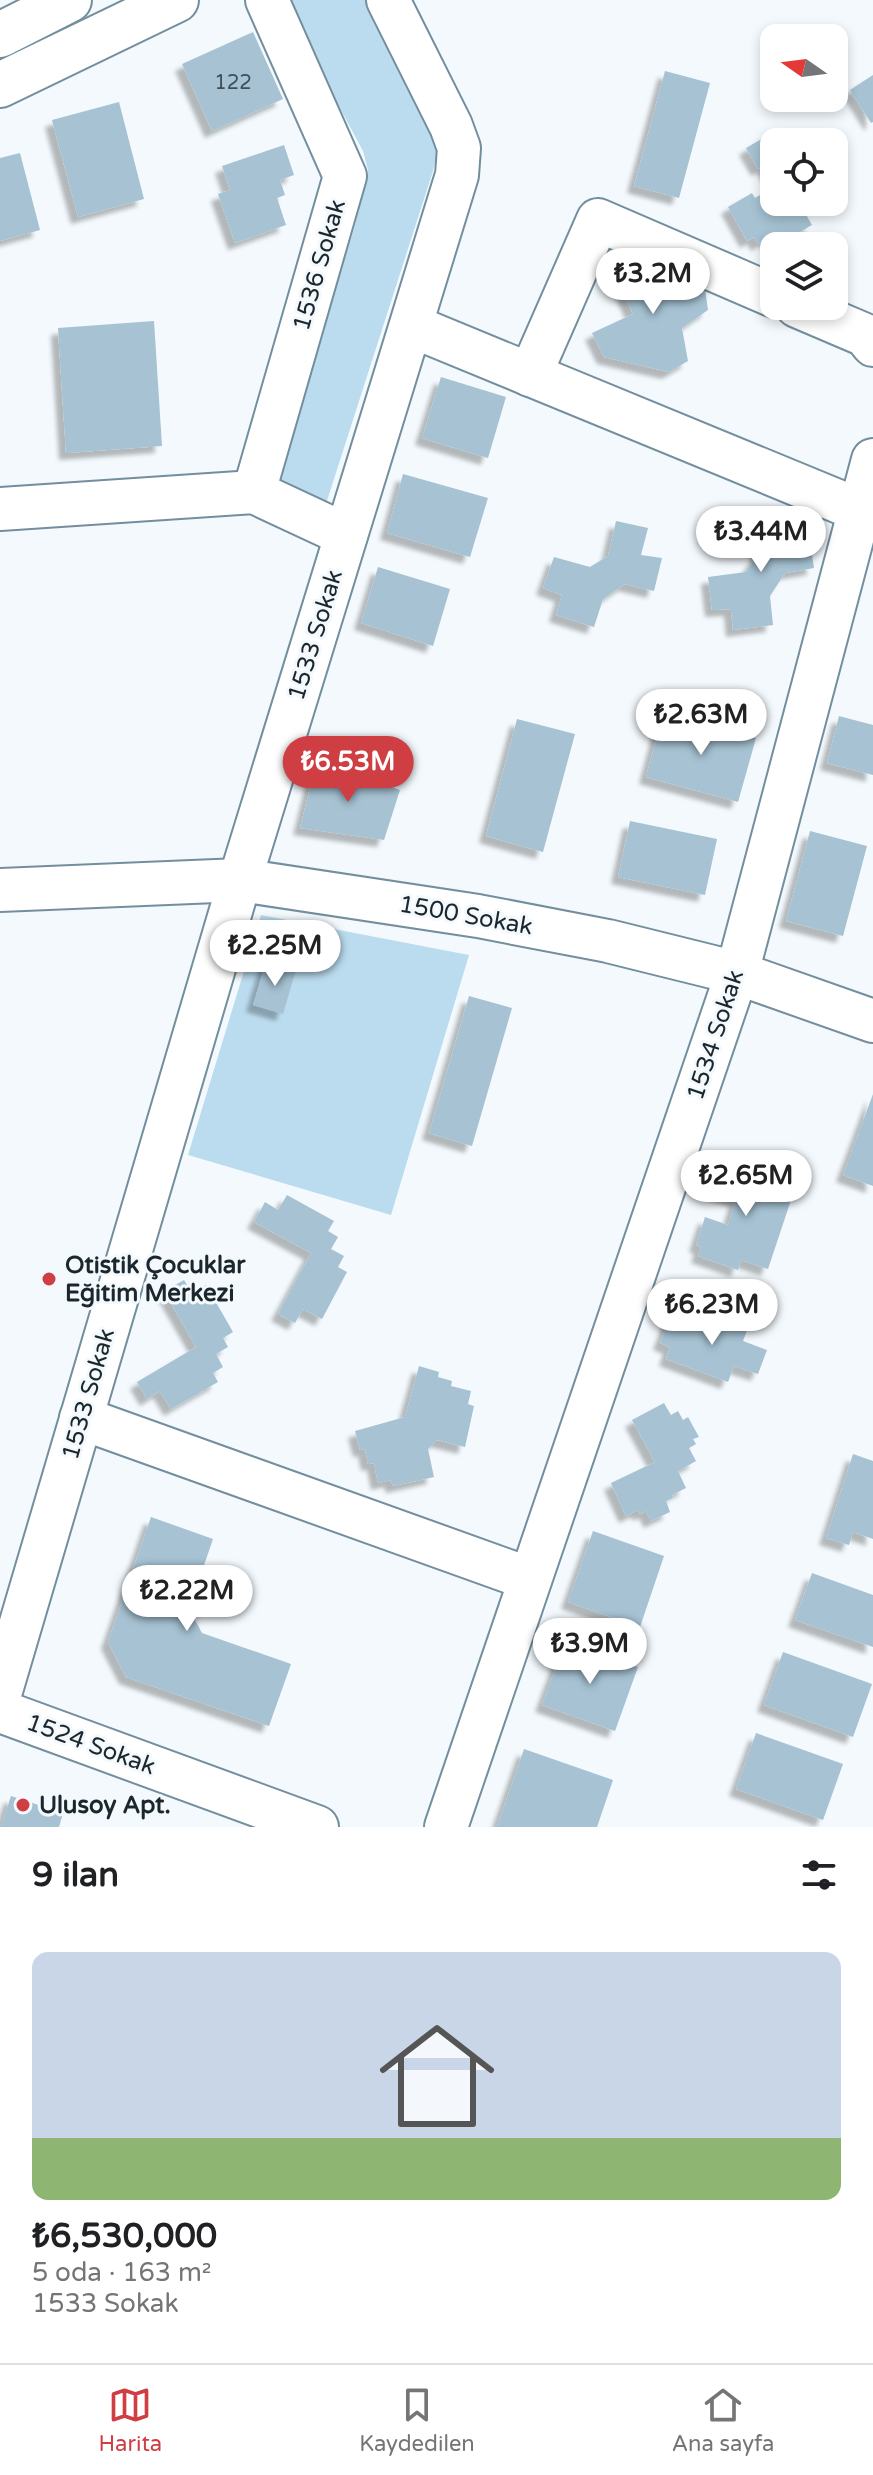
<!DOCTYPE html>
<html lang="tr">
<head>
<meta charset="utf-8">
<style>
  :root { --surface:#fff; --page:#f2f2f2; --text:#202124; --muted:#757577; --line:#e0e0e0; --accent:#ce3e42 }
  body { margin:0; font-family:"Varela Round",sans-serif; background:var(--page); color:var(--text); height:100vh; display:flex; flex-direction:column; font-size:30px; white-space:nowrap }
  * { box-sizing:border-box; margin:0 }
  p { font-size:26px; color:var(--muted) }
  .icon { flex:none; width:44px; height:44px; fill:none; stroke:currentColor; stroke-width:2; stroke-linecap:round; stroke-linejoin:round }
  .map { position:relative; height:1827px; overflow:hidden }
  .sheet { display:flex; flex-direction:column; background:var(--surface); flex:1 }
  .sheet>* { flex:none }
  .needle { width:52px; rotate:284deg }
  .fabs { position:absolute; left:760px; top:24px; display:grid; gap:16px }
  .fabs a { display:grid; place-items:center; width:88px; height:88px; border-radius:16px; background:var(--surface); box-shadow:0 4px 12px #0003; font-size:40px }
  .price { position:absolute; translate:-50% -68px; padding:0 18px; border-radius:28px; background:#fff; color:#222; font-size:26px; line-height:52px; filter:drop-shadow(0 2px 4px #0008) }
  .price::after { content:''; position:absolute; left:50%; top:48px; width:24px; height:18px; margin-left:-12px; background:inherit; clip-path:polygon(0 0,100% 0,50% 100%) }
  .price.active { background:var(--accent); color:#fff }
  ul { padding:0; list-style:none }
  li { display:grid; align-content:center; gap:16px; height:424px; padding:0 32px }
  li+li { border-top:2px solid var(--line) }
  li span { display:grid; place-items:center; height:248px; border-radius:16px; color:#555 }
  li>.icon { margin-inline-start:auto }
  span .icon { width:144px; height:144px; fill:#fffc; stroke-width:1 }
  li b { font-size:34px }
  h2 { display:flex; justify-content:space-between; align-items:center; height:96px; padding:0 32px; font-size:34px }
  .tabs { display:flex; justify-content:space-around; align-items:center; height:112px; border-top:2px solid var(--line); background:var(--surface); font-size:22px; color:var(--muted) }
  .tabs a { display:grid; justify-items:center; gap:4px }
  .tabs .active { color:var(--accent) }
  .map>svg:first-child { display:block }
</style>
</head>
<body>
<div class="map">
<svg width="873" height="1827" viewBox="0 0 873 1827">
  <defs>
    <filter id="shadow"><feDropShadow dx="-7" dy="7" stdDeviation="2" flood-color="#0004"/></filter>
  </defs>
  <rect width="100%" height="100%" fill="#f3f9fd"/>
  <!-- green -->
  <g fill="#bbdcef">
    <path d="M289,0h84l65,146 -5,25 -108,336 -53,-20 82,-258 14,-59 -5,-19 -29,-54z"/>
    <path d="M261,915l208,40 -78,260 -203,-60z"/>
  </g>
  <!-- building -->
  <g fill="#a6c2d3" filter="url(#shadow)">
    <path d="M253,32l30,67 -71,32 -30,-67z"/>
    <path d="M665,71l45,12 -31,115 -45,-12z"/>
    <path d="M873,75v47l-2,1 -21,-33z"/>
    <path d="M119,102l25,97 -66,18 -26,-97z"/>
    <path d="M777,130l4,8 9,-5 4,7 11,-6 4,8h-35v42l-10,-18 -6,3 -12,-21z"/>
    <path d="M284,145l10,30 -14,5 5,15 -8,3 9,27 -51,18 -17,-49 12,-4 -8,-24z"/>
    <path d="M20,153l20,77 -40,11v-83z"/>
    <path d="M774,187v15h25l13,23 -40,23 -6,-9 -8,5 -4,-7 -7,4 -19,-34 24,-14 3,5z"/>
    <path d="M639,258l65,24 4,28 -26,18 6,33 -19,11 -65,-15 -12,-24 41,-19 -20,-44z"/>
    <path d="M154,321l8,125 -96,7 -8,-125z"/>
    <path d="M441,377l65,20 -18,61 -66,-20z"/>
    <path d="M403,474l85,24 -18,59 -83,-24z"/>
    <path d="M784,513l4,27 21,-5 5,33 -29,5 -15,23 3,29 -40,5 -2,-21 -19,1 -4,-33 38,-5 12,-18 -6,-35z"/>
    <path d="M616,521l32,7 -7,27 21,3 -8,33 -29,-7 -22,15 -9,28 -38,-12 6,-20 -19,-7 11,-31 36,10 18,-11z"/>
    <path d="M378,567l72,22 -17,57 -72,-23z"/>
    <path d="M663,713l93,25 -18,64 -92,-25z"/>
    <path d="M839,716l34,9v50l-46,-12z"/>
    <path d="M517,719l58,15 -32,118 -57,-16z"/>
    <path d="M317,760l83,30 -16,50 -84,-12z"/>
    <path d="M630,821l87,18 -12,56 -87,-18z"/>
    <path d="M810,831l57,15 -24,90 -57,-15z"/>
    <path d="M266,962l30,8 -13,44 -30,-9z"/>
    <path d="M469,996l43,12 -40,138 -43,-13z"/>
    <path d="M873,1094v92l-30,-11z"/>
    <path d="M731,1157l40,14 -4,11 27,9 -26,78 -27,-9 -3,10 -40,-14 3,-9 -5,-2 9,-28 23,8 8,-25 -23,-8 9,-25 5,1z"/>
    <path d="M287,1195l47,26 -6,10 10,6 -7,12 13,7 -6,11 9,5 -25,47 -19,-10 -8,14 -17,-9 33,-61 -57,-31 11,-20 13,8z"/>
    <path d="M184,1280l8,13 14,-8 27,47 -10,6 5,9 -12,7 7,13 -10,6 5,9 -47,27 -11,-18 -13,8 -10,-17 59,-35 -32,-56z"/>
    <path d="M671,1314l41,15 7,-15 30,11 -6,16 24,9 -9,24 -24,-8 -6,16 -62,-23 4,-12 -10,-4z"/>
    <path d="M419,1366l20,6 -1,5 14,4 -1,5 20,5 -3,13 6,2 -9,41 -28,-7 -9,9 6,28 -41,9 -2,-6 -13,3 -4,-20 -6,1 -3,-15 -5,1 -5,-19 50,-14z"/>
    <path d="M664,1403l7,12 7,-4 5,9 5,-3 11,20 -6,2 3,5 -7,4 7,13 -18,10 8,17 -14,7 1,3 -7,3 4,11 -19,9 -5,-10 -6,3 -2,-4 -12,6 -15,-33 44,-21 -23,-42z"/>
    <path d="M853,1454l20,7v78l-20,-7 -4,13 -23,-7z"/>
    <path d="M151,1517l62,22 -24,70 13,24 89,31 -22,62 -143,-49 -18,-35z"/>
    <path d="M593,1531l71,25 -24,71 -72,-25z"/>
    <path d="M812,1573l61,22v52l-78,-27z"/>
    <path d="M566,1640l72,27 -23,64 -73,-26z"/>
    <path d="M783,1652l89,32 -19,53 -89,-32z"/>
    <path d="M756,1733l87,31 -20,56 -87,-31z"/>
    <path d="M524,1749l89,31 -16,47h-100z"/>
    <path d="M11,1796l52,17 -4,14h-58z"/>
  </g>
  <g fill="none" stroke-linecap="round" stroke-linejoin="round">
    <!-- minor casing -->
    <g stroke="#738e9d" stroke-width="46">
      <g id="minor">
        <path d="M797,306l68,29 8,10"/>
        <path d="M412,326l447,184"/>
        <path d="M530,375l68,-155 176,76"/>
        <path d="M254,492l91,-316 -78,-176"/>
        <path d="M0,509l254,-17 92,43"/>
        <path d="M0,890l240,-10 238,36 130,25 129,32 136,48"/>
        <path d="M81,1418l449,161"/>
        <path d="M0,1694l240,-814 217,-705 2,-27 -8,-22 -63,-126"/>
        <path d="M0,1711l317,116"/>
        <path d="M446,1827l291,-854 136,-513"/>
      </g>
    </g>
    <!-- major casing -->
    <g stroke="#738e9d" stroke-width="48">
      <g id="major">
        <path d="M0,35l69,-35"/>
        <path d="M0,85l176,-85"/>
      </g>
    </g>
    <!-- minor -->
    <use href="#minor" stroke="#fff" stroke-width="42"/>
    <!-- major -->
    <use href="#major" stroke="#fff" stroke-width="44"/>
  </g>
  <!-- markers -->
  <g fill="#ce3e42" stroke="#f3f9fd" stroke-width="3">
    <circle cx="49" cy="1279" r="8"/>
    <circle cx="23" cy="1805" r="8"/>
  </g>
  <g text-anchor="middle" stroke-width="6" stroke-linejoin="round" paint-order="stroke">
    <!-- number labels -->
    <g font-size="20" fill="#3e4e56">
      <text x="233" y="89">122</text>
    </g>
    <!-- street labels -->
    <g font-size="24" fill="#1c272d" stroke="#f3f9fd">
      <text transform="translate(319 265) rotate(-74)" y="8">1536 Sokak</text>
      <text transform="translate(315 635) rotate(-73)" y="8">1533 Sokak</text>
      <text transform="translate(466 915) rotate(10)" y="8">1500 Sokak</text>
      <text transform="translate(715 1035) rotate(-72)" y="8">1534 Sokak</text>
      <text transform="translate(88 1394) rotate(-74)" y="8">1533 Sokak</text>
      <text transform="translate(91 1744) rotate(20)" y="8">1524 Sokak</text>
    </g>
    <!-- poi labels -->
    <g font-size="24" font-weight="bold" fill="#1c272d" stroke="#f3f9fd" text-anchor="start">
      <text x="65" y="1273">Otistik Çocuklar<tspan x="65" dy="28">Eğitim Merkezi</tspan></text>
      <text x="39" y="1813">Ulusoy Apt.</text>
    </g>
  </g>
</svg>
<div class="fabs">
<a><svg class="needle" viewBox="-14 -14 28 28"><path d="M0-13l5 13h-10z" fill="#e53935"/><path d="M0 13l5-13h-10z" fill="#757577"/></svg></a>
<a><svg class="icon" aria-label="locate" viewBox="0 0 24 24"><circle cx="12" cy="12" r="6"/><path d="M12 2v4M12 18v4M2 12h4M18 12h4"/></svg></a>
<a><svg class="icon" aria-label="layers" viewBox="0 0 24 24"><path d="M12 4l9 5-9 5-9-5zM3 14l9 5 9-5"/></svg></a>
</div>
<b class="price" style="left:653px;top:316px">₺3.2M</b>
<b class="price" style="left:761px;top:574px">₺3.44M</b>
<b class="price" style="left:701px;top:757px">₺2.63M</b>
<b class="price active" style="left:348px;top:804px">₺6.53M</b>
<b class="price" style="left:275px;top:988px">₺2.25M</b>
<b class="price" style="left:746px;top:1218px">₺2.65M</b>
<b class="price" style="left:712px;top:1347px">₺6.23M</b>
<b class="price" style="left:187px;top:1633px">₺2.22M</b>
<b class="price" style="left:590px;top:1686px">₺3.9M</b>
</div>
<section class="sheet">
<h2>9 ilan<svg class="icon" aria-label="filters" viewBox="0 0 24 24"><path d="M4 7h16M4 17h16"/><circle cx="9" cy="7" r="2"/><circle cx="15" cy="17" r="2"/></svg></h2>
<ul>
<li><span style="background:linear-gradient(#c9d6e8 75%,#8fb573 0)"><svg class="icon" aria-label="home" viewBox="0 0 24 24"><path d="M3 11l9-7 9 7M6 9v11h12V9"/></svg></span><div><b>₺6,530,000</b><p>5 oda · 163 m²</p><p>1533 Sokak</p></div></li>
</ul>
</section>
<nav class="tabs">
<a class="active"><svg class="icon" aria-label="map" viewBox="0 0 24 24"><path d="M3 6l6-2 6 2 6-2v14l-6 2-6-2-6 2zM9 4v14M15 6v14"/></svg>Harita</a>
<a><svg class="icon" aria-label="saved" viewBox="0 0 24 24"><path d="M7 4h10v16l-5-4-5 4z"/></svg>Kaydedilen</a>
<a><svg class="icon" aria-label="home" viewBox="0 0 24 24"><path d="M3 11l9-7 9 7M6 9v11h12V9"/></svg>Ana sayfa</a>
</nav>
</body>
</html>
